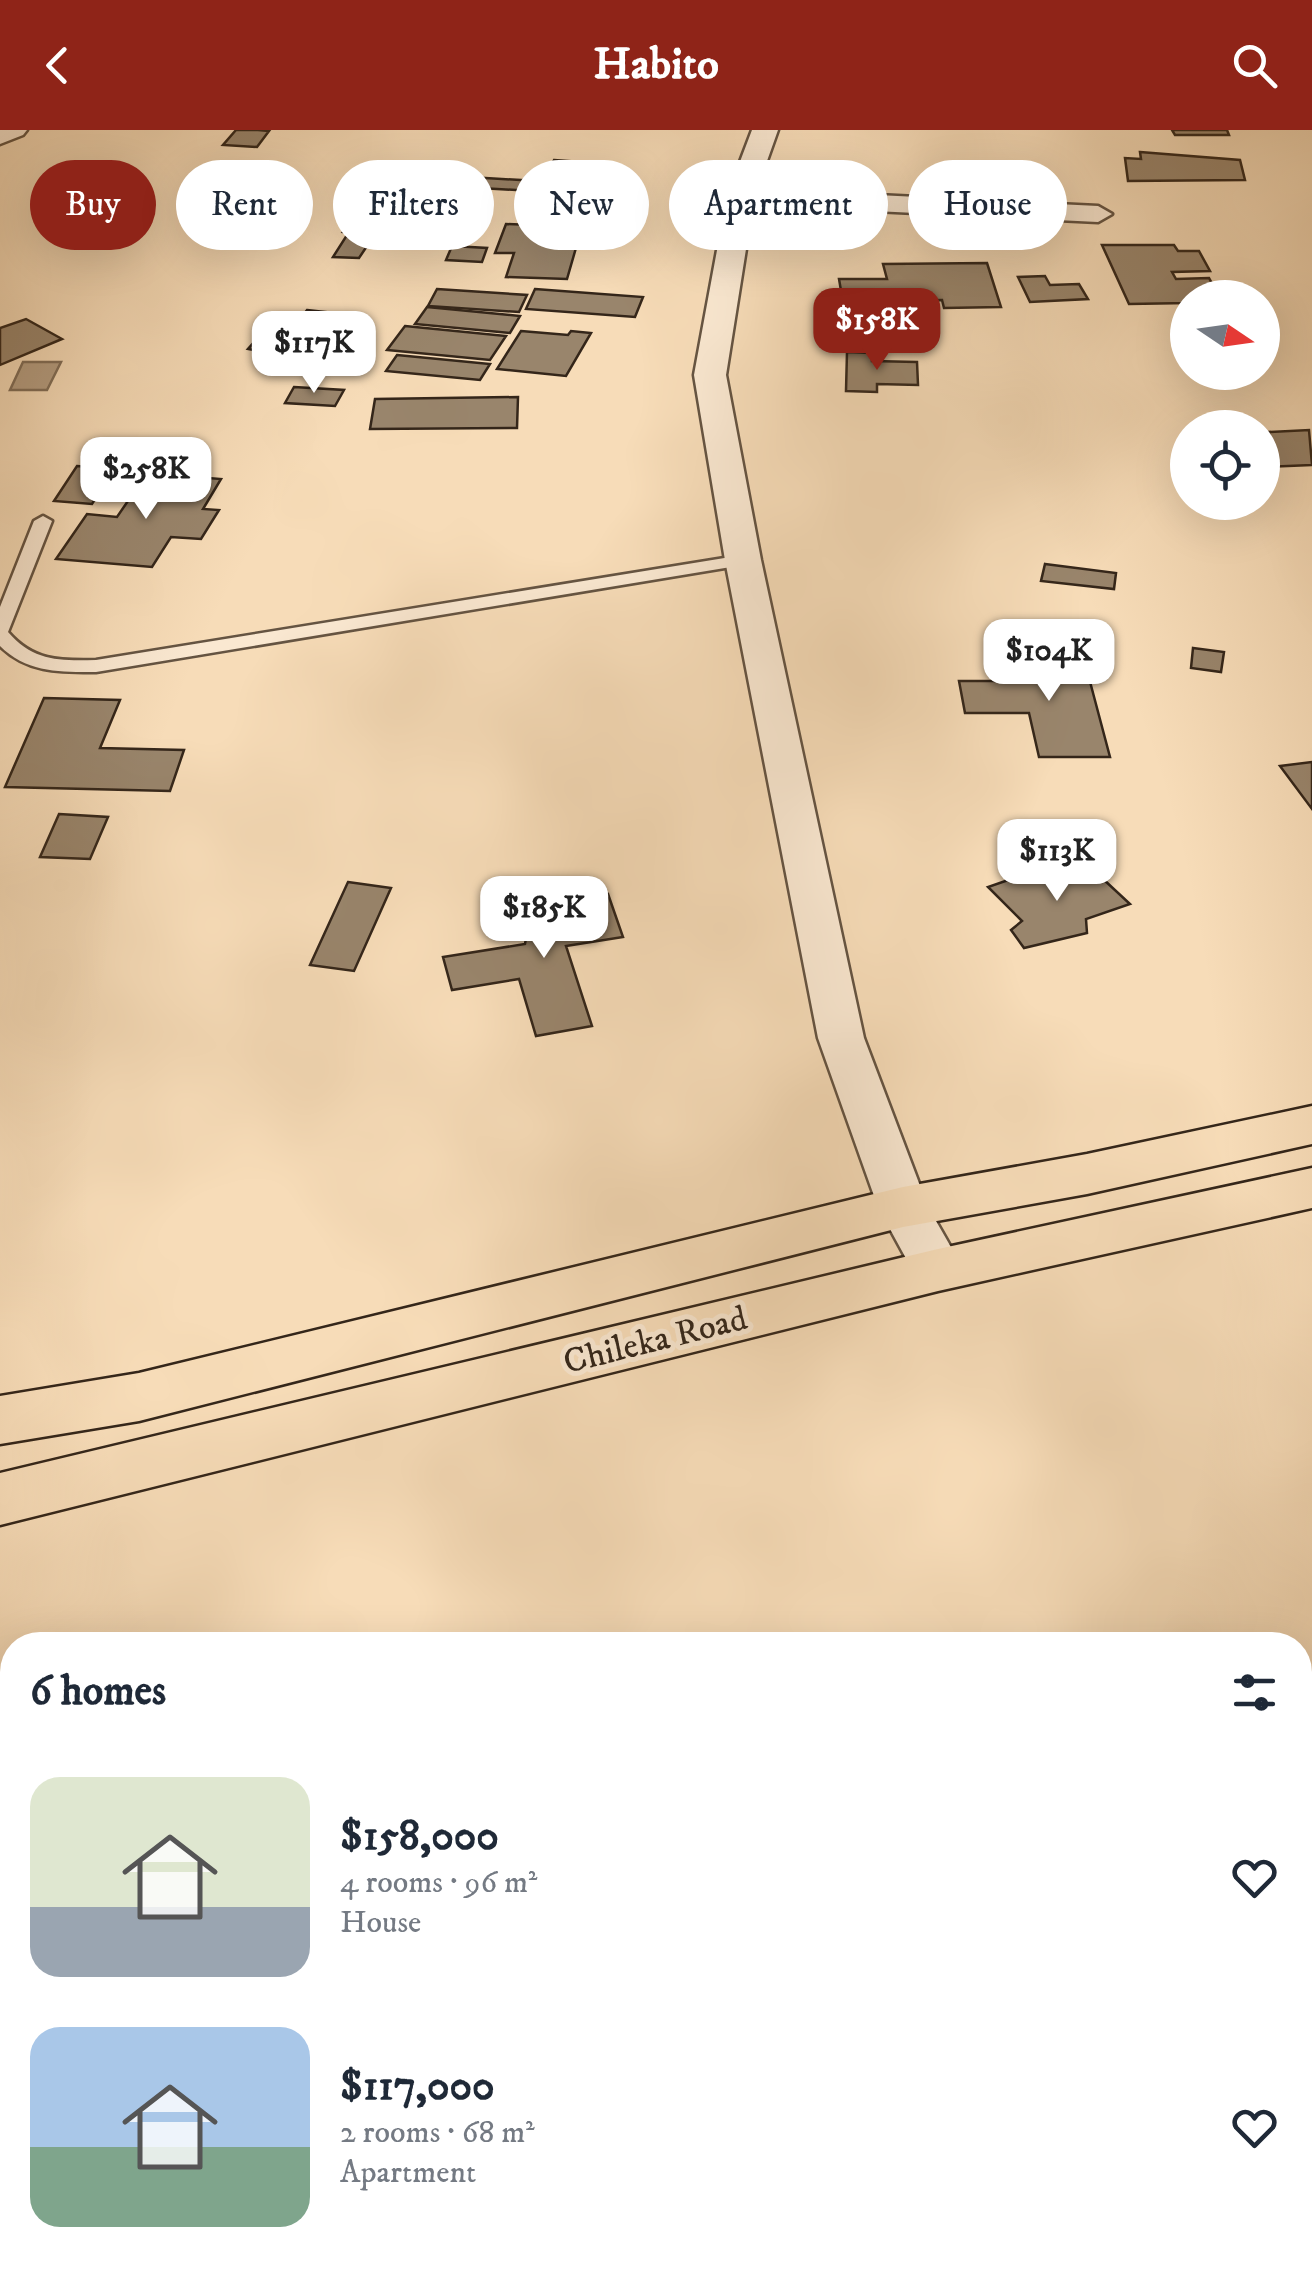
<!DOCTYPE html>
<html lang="en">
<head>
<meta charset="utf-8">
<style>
  :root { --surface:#fff; --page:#f2f2f3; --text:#1f2937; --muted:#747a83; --accent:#8f2418 }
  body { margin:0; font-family:"IM FELL DW Pica",serif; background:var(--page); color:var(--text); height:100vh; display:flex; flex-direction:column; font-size:38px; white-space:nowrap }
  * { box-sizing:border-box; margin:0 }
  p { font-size:32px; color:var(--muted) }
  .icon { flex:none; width:55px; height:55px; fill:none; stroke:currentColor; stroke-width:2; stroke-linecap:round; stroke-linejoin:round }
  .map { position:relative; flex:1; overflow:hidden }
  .side { position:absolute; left:0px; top:1502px; width:1312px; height:642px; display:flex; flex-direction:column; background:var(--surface); border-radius:40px 40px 0 0; box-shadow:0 10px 40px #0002 }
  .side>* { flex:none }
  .banner { position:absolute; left:30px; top:30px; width:1252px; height:90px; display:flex; gap:20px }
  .needle { width:65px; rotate:103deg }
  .buttons { position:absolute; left:1170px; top:150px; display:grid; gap:20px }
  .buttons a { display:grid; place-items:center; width:110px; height:110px; border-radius:50%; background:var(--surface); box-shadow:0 10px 40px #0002; font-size:50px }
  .price { position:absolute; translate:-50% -85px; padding:0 22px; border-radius:20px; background:#fff; color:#222; font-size:32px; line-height:65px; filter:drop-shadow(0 2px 5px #0008) }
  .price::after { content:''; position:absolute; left:50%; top:60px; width:30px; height:22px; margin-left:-15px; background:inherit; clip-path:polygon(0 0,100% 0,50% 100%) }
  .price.current { background:var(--accent); color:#fff }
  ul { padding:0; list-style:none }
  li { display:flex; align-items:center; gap:30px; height:250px; padding:0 30px }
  li span { display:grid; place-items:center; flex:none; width:280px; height:200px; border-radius:30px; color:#555 }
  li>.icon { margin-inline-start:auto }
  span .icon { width:120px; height:120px; fill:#fffc; stroke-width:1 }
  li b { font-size:42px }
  h2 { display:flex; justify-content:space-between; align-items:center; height:120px; padding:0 30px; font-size:42px }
  .pill { padding:0 35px; border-radius:45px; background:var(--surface); box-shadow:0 10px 40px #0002; font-size:35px; line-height:90px }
  .pill.current { background:var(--accent); color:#fff }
  header { display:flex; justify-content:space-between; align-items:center; height:130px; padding:0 30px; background:var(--accent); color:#fff; font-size:45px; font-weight:700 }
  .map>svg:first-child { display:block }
</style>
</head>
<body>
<header><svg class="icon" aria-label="back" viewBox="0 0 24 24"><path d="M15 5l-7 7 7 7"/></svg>Habito<svg class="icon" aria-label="search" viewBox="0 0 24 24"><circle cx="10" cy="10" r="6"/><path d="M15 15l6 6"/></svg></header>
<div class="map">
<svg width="1312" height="2144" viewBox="0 0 1312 2144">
  <rect width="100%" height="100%" fill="#f7dcb8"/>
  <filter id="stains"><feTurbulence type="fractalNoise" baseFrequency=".002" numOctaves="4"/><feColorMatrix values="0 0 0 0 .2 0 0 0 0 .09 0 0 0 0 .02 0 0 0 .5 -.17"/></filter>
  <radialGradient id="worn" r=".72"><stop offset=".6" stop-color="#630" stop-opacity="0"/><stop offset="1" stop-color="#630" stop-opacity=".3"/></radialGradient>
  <!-- water -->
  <path fill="#b59e82" stroke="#816e58" stroke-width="2.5" d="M23,232h38l-14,28h-37z"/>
  <!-- building -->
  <g fill="#99856c" stroke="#34261a" stroke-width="2.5">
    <path d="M236,0h22l11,1 -12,16 -34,-2z"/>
    <path d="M1172,0h55l2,5h-54z"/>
    <path d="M1140,22l100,8 5,20 -117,1 -3,-23 16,1z"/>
    <path d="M554,30l43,3 -8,16 -53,-4 3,-6 10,1z"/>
    <path d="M469,47l68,4 -5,10 -69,-4z"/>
    <path d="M544,49l78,4 -5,13 -79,-4z"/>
    <path d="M200,50l24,2 -14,13 20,2 -9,10 -37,-3 11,-11 -8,-1z"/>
    <path d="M535,63l60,6 -9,16 -62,-6z"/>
    <path d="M286,67l23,2 -14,15 -48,-6 9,-9 25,3z"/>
    <path d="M355,86l81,8 -12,16 -81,-8z"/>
    <path d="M263,87h18l-7,17h-18z"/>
    <path d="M506,94l76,3 -15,52 -61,-2 8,-24h-19z"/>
    <path d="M347,105l26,2 -14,21 -26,-1z"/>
    <path d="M1102,115h72l4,6h21l11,20 -38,1 4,7 33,-1 11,20h-32v5l-59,1z"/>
    <path d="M452,116l35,2 -5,14 -36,-2z"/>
    <path d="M987,133l14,44 -57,1 -2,-8 -99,2 -4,-23h48l-4,-15z"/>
    <path d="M1045,146l5,9 29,-1 9,15 -58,3 -12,-25z"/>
    <path d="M437,159l90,6 -8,17 -91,-6z"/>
    <path d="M535,159l108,8 -8,20 -109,-8z"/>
    <path d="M427,177l93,9 -10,17 -95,-9z"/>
    <path d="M307,180l27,3 -5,6 12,1 -35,42 -49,-1 8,-9 -17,-3 30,-34 23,3z"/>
    <path d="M26,189l36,20 -62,26v-37z"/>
    <path d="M405,196l101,10 -16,24 -103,-10z"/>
    <path d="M521,201l47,4 3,-4 20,2 -25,43 -69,-7z"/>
    <path d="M847,222l25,1v8l45,1 1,23 -41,-1v8l-31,-1z"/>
    <path d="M397,225l93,9 -10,16 -94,-9z"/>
    <path d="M294,257l50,3 -9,16 -50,-3z"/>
    <path d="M518,267l-1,31 -147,1 5,-30z"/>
    <path d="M1309,300l3,35 -50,2v-28h7v-7z"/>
    <path d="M77,336l37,3 -22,35 -38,-3z"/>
    <path d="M147,343l74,6 -18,30 16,1 -18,29 -30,-2 -19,30 -96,-8 31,-45 30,3z"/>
    <path d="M1045,434l71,9 -2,16 -73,-8z"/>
    <path d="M1080,514l30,113h-71l-10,-44h-64l-6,-32h86l-9,-36z"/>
    <path d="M1193,518l31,4 -3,20 -30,-4z"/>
    <path d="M44,568l76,2 -20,48 84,2 -14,41 -165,-4z"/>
    <path d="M1312,632v47l-32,-43z"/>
    <path d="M59,684l49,3 -18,42 -50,-2z"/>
    <path d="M1088,735l42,39 -44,15 1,14 -63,15 -13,-18 11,-9 -34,-34 46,-16 10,9z"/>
    <path d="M348,752l43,6 -37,83 -44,-6z"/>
    <path d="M608,764l15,43 -57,9 26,80 -56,10 -17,-57 -67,11 -9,-33 82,-13 7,-38z"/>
    <path d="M0,2089h12v43l135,12h-147z"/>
  </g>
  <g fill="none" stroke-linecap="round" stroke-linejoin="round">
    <!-- service casing -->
    <g stroke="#655442" stroke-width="5">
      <path id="service" d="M43,386l9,5 -44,111c25,29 51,29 88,28l647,-105 9,5 -9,5 -647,107c-36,0 -69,1 -96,-26v-39l34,-86z"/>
    </g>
    <!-- minor casing -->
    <g stroke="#655442" stroke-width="5">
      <g id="minor">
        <path d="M0,0h27l-4,5 -23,9z"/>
        <path d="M752,0h26l-21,59 341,17 14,8 -14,8 -345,-17 -27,170 35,185 103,478 64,169 36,63 -8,14 -18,5 -18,-5 -42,-77 -60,-169 -93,-478 -31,-185 33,-179z"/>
      </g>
    </g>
    <!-- trunk casing -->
    <g stroke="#34261a" stroke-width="5">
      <g id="trunk">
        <path d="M1312,976v38l-225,50 -184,33 -764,194 -139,23v-48l139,-23 764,-186 184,-33z"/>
        <path d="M1312,1038v40l-374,83 -938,234v-52l938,-224z"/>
      </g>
    </g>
    <!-- service -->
    <use href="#service" fill="#fae8d1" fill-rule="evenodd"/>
    <!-- minor -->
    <use href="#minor" fill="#fae8d1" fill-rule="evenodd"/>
    <!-- trunk -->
    <use href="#trunk" fill="#f7dcb8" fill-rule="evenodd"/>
  </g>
  <g text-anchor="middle" stroke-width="10" stroke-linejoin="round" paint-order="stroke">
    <!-- street labels -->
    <g font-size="35" fill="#34261a" stroke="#fae8d1">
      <text transform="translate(655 1209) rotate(-14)" y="12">Chileka Road</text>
    </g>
  </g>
  <rect width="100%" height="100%" filter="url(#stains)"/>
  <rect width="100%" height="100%" fill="url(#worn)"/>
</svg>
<div class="buttons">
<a><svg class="needle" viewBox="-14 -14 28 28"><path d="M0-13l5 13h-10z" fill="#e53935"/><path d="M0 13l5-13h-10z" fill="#747a83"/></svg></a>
<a><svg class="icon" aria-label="locate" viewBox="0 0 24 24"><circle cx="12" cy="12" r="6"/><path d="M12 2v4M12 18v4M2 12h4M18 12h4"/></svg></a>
</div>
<b class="price current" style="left:877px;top:243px">$158K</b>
<b class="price" style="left:314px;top:266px">$117K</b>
<b class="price" style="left:146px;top:392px">$258K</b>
<b class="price" style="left:1049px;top:574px">$104K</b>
<b class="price" style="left:1057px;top:774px">$113K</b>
<b class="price" style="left:544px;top:831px">$185K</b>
<div class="banner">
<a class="pill current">Buy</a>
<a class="pill">Rent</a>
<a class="pill">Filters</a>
<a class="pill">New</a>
<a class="pill">Apartment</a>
<a class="pill">House</a>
</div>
<section class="side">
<h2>6 homes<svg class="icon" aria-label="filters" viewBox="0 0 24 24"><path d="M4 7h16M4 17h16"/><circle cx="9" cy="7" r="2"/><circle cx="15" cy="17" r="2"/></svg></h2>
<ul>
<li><span style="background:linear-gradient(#dfe7d0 65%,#9aa5b1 0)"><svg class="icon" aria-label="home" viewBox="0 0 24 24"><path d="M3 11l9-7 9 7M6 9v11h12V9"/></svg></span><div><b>$158,000</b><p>4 rooms · 96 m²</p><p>House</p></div><svg class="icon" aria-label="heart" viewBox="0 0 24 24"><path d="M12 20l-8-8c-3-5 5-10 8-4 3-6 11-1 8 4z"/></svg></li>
<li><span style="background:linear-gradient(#a9c7e8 60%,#7fa58c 0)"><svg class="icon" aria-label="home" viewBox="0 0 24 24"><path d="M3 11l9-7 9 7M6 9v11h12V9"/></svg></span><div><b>$117,000</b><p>2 rooms · 68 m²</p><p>Apartment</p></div><svg class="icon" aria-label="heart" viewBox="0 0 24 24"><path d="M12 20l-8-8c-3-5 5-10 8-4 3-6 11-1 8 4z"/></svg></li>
</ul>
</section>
</div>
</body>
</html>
